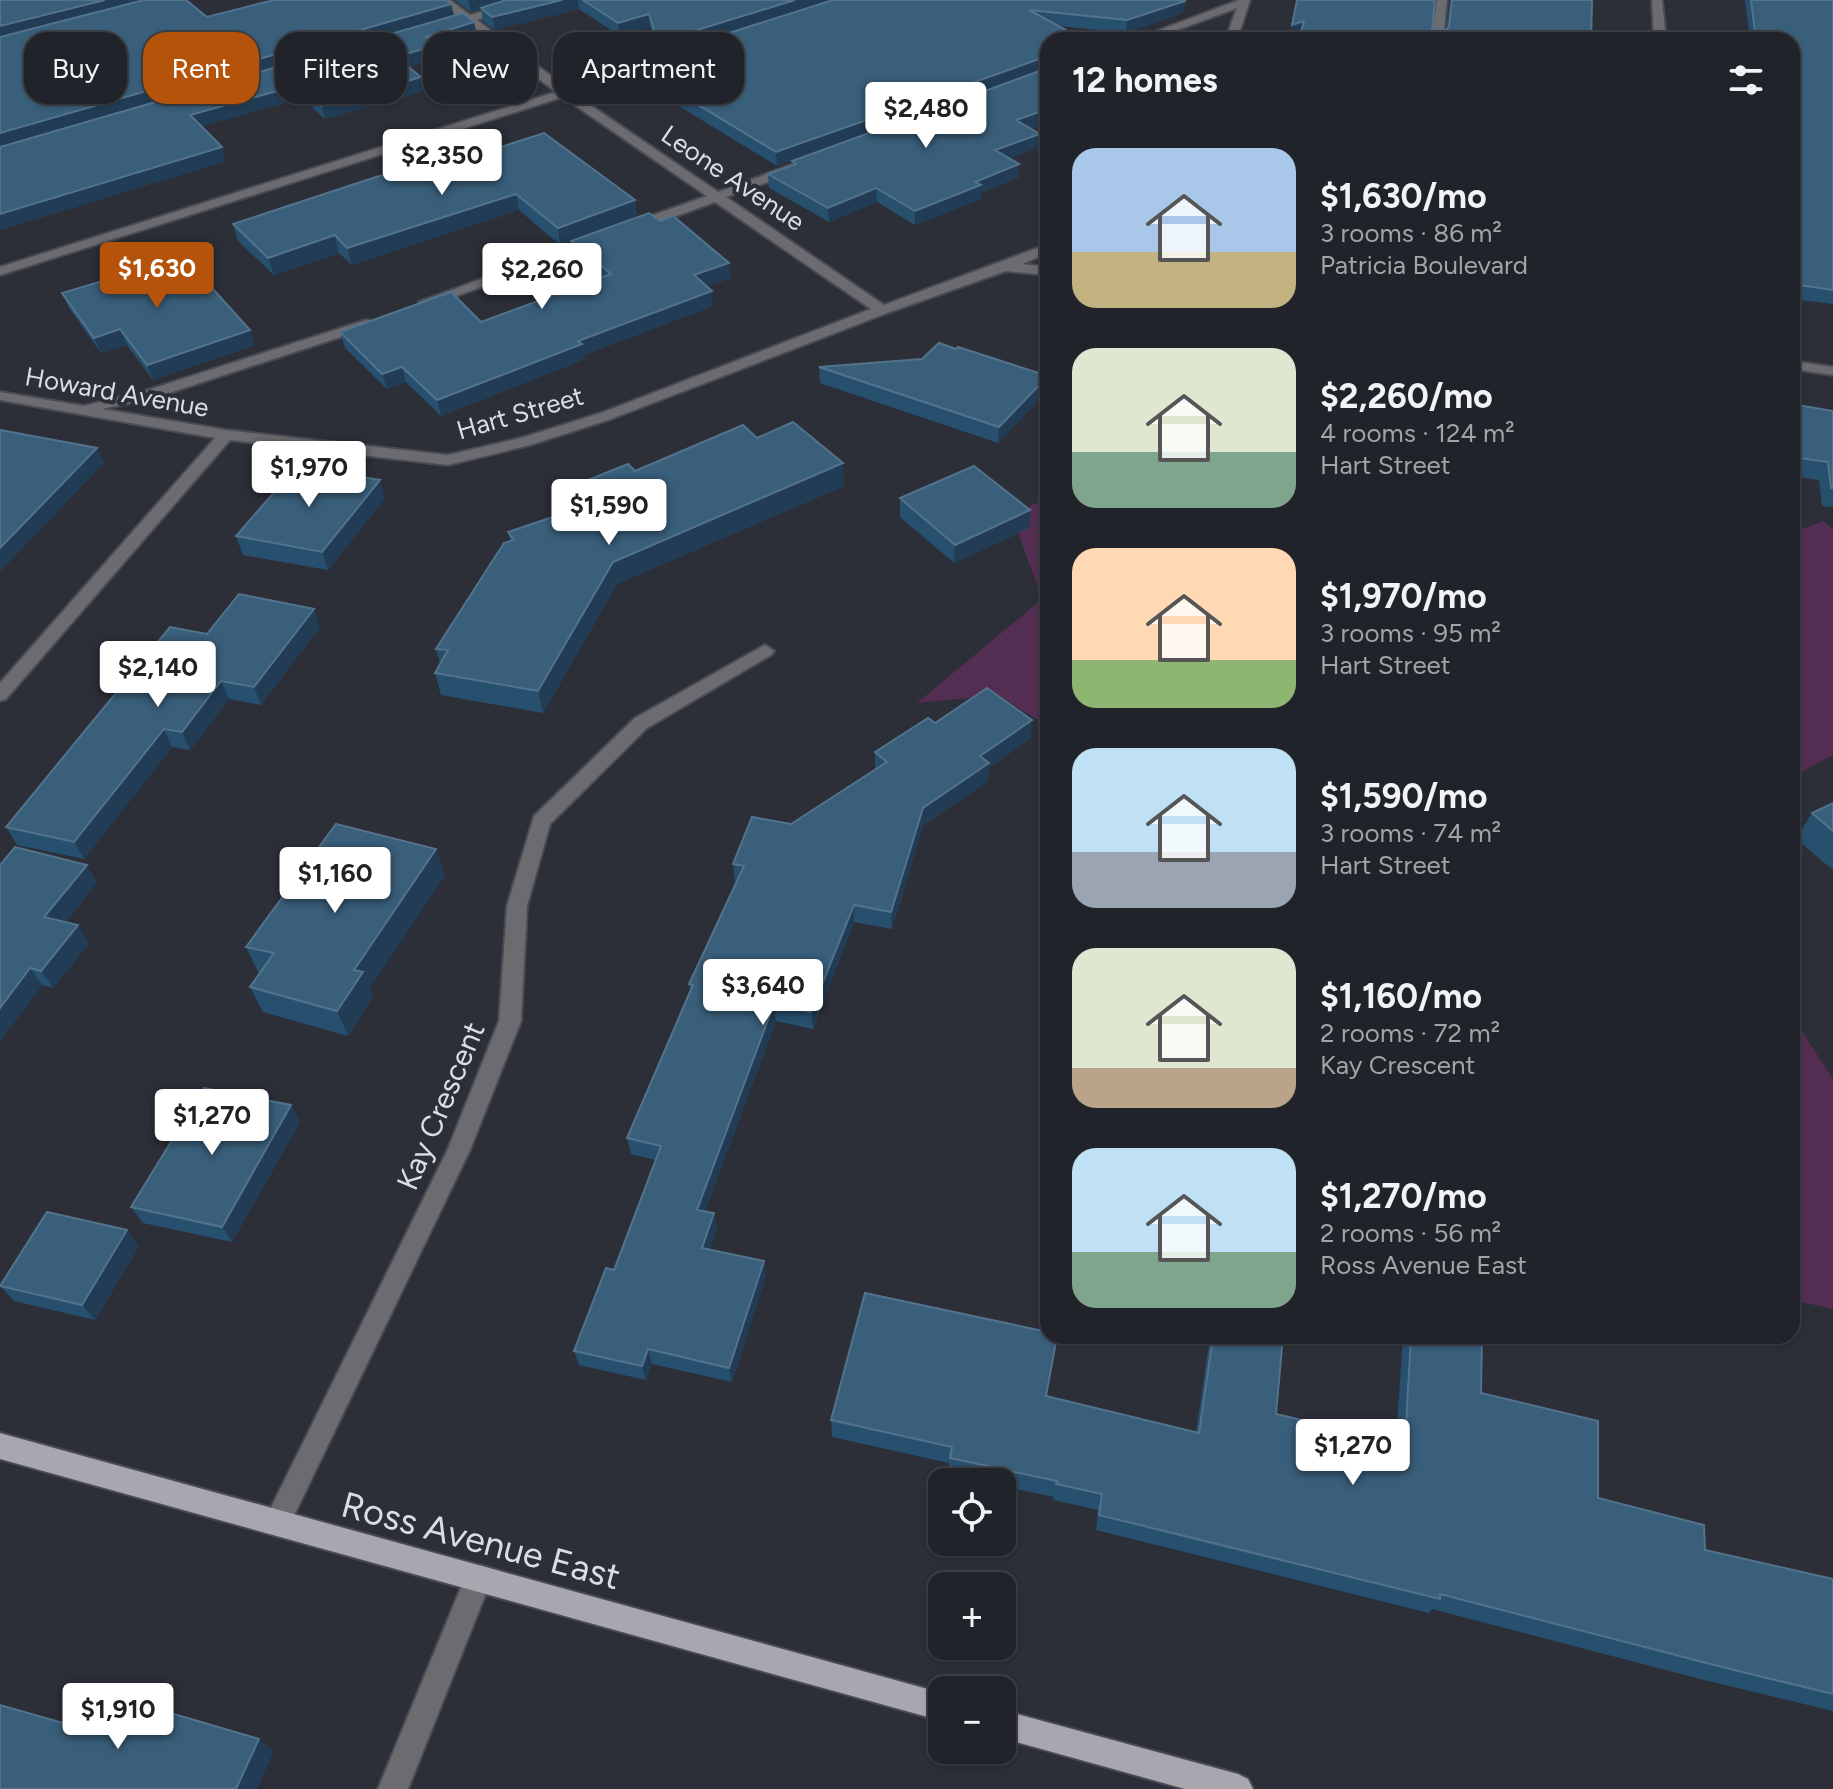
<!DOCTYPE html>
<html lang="en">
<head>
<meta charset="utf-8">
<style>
  :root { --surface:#21232a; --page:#292b32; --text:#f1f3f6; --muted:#a2a4a8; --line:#3e4047; --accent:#b45309 }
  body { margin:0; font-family:Figtree,sans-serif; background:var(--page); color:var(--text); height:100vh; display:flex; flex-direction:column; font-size:30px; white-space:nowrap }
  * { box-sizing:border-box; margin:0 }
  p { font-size:26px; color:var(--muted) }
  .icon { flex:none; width:44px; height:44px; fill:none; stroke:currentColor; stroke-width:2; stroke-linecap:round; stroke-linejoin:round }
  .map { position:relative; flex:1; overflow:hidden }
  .drawer { position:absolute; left:1040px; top:32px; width:760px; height:1312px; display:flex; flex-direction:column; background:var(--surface); border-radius:24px; box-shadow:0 2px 6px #0004,0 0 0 2px var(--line) }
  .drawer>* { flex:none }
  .hud { position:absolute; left:24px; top:32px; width:760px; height:72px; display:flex; gap:16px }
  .controls { position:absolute; left:928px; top:1468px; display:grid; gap:16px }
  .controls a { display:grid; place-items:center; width:88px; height:88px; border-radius:16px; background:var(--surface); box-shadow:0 2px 6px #0004,0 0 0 2px var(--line); font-size:40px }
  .price { position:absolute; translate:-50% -68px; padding:0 18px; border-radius:8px; background:#fff; color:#222; font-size:26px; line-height:52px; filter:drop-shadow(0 2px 4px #0008) }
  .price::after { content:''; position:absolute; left:50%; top:48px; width:24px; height:18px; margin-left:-12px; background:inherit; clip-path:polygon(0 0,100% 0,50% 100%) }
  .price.current { background:var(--accent); color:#fff }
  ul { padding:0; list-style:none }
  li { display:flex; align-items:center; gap:24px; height:200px; padding:0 32px }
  li span { display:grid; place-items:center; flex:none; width:224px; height:160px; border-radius:24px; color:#555 }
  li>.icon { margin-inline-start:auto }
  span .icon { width:96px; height:96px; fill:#fffc; stroke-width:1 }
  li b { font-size:34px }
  h2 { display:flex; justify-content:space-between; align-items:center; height:96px; padding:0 32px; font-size:34px }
  .tag { padding:0 28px; border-radius:24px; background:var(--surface); box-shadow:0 2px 6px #0004,0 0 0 2px var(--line); font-size:28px; line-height:72px }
  .tag.current { background:var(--accent); color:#fff }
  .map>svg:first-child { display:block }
</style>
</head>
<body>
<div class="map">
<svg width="1833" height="1789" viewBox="0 0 1833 1789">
  <rect width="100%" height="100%" fill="#2c2f38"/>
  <!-- green -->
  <g fill="#542d53">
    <path d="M1048,497v230l-49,-32 -82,8 125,-104 -30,-83z"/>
    <path d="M1823,521l10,8v226l-41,22v-244z"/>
    <path d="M1792,1022l9,8 32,49v230l-41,-9z"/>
  </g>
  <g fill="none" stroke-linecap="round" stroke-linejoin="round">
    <!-- minor casing -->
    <g stroke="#484b53" stroke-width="4">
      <g id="minor">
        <path d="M438,0h12l20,15 52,-15h17l-62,20 90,68 128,-37v4l-121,39 144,98 73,-27h8v6l-73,26 158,108 164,-61v9l-26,11 26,3v8l-42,-4 -119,42 -276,106 -81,26 -82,20 -218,-25 -224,259 -6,2v-18l215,-245 -215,-38v-8l84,14 64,-16 218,-70 5,1v6l-214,70 -55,12 124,21 222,25 73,-17 80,-25 270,-104 -156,-107 -77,28h-10v-6l79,-28 -144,-99 -563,178v-8l556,-175 -90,-69 -25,5v-4l19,-6z"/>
        <path d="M1239,0h11l-13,40h-12l12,-32 -87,32h-17z"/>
        <path d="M1437,0h10l-4,40h-12z"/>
        <path d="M1652,0h10l4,40h-12z"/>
        <path d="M596,237l7,4 -2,3 -170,61 -12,-3z"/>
        <path d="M1792,361l41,6v8l-41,-6z"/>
        <path d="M765,645l9,6 -3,4 -124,73 -97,96 -23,82 -6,115 -51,129 -184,382 -9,4 -9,-4 -4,-9 4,-9 180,-365 51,-128 8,-115 27,-90 101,-98z"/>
        <path d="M479,1565l10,3 3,10 -84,211h-30l91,-221z"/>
      </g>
    </g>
    <!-- major casing -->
    <g stroke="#484b53" stroke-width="4">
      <g id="major">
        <path d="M0,1433l942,260v28l-942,-262z"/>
        <path d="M1002,1710l236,64 10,5 5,10h-68l-183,-51z"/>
      </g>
    </g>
    <!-- minor -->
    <use href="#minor" fill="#6c6b70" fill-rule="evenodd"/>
    <!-- major -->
    <use href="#major" fill="#a9a6af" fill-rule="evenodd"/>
  </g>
  <!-- wall -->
  <g fill="#27506f">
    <path d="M455,0h729l1,1 -2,12 -57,20 -67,-7 -11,14v83l-17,5 8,19 -29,11 9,19 -38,16v6l-66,26 -38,-23 -48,20 -60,-34 -1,-14 24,-9v-4l110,-40 -125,45 -108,-66 -2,-14 21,-6 -20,-13 -2,-14 -6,3 -10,-29 -30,9 -41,-27 -84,21 -12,-9 -2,-12 -10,3z"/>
    <path d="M1297,0l135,29 14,1 4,-30h142l-1,40 -291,-5 -11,4z"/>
    <path d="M1745,0h88v304l-41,-5v-259h-42z"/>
    <path d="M451,4l3,12 23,19 -40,12 2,11 -30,9 12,10 3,14 -99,28 -23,-21 -100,28 24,35 -226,69 207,-213z"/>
    <path d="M399,180l236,20 2,17 94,61 -24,8 6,20 -129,49 1,4 -144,57 -35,-34 -19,7 -42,-41 -5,-16 141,-10 119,-44 -27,-22 -2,-15 -11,4 -41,-35 -167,55 -13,-12 -65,22 -36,-34 -5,-17z"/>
    <path d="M62,293l188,37 5,15 -102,35 -26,-35 -26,8 -32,-45z"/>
    <path d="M956,349l92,27 -1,15 -49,52 -178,-60 -1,-16 103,-8z"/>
    <path d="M1792,401l5,4 36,6v96l-11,-1 -3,-26 -27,-4z"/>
    <path d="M757,438l87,48 -227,98 -74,129 -102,-18 -6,-22 5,-9 -4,-15 74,-108 -2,-9 69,-23 -4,-23 62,-15z"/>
    <path d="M385,498l-57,72 -85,-15 -7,-19z"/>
    <path d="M900,498l130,12 -1,18 -75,35 -54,-46z"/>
    <path d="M320,627l-59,78 -32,-6 -39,51 -18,-3 -88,112 -67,-14 -11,-18 201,-193z"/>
    <path d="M935,723l96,15 -42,30 -1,13 -65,45 -31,103 -38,-7 -41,107 -37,-8 -71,190 12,18 -7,20 54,12 2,15 -34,106 -80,-18 -6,16 -67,-15 -5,-14 40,-81 42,-110 -25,-6 -4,-16 63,-148 -1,-6 48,-102h-2l-2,-18 58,-40 84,-54v-18z"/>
    <path d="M1833,803v67l-37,-31 16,-26z"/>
    <path d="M436,849l9,26 -75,113 3,9 -25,39 -85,-24 -13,-25 11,-15h-3l-12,-25z"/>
    <path d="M0,865l97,17 -31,40 23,21 -36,45 -11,-3 -42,56z"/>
    <path d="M291,1105l9,17 -68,120 -89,-19 -12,-16z"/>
    <path d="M139,1246l-44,74 -81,-19 -14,-15z"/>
    <path d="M1206,1336h77l-7,78 120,28 7,-106h79l-1,57 117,105 107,52 128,29v132l-129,-31 -272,-71 -3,4 -333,-83 2,-20 -45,-10 1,-3 -52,-11v-4h-19l-34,-7v-12l-117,-26 -1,-17 216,-24 149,36 14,-95z"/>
  </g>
  <!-- shaded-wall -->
  <g fill="#213c54">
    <path d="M105,0h54l-159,41v-15z"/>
    <path d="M468,0h43l-40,12z"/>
    <path d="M562,0h16l1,9 -84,21 -3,-13z"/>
    <path d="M795,0h42l-177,56 -2,-14z"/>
    <path d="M1185,1l-2,12 -57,20 1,-13z"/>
    <path d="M451,4l3,13 -454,131v-15z"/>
    <path d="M649,14l1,13 -30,9 -2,-13z"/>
    <path d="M1304,21l-3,13 -12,5 3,-14z"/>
    <path d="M474,22l3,13 -40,12 2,11 -40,12 -3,-13 30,-20z"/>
    <path d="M1048,56v13l-271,97 -1,-14z"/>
    <path d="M421,77l3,14 -99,28 -4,-13z"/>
    <path d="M299,85l3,13 -107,30 -5,-13z"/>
    <path d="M1048,109v14l-32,11v-14z"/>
    <path d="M1040,134l-1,13 -44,17v-14z"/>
    <path d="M222,147l4,14 -226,69v-16z"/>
    <path d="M1019,164v13l-38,16v6l-66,26v-14l60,-29z"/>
    <path d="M876,188l1,14 -48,20 -1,-14z"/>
    <path d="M516,194l3,16 -167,55 -5,-17z"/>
    <path d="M635,200l2,17 -77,28 -2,-17z"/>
    <path d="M335,235l4,18 -65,22 -6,-17z"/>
    <path d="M729,263l2,15 -36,12 -1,-15z"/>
    <path d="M712,291l1,15 -129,49 1,4 -144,57 -4,-16 141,-59z"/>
    <path d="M120,329l7,16 -26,8 -7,-15z"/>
    <path d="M250,330l5,15 -102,35 -6,-15z"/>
    <path d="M402,367l4,15 -19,7 -5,-15z"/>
    <path d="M1048,376l-1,15 -49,52 1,-16z"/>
    <path d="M97,448l7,15 -104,109v-24z"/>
    <path d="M843,463l1,23 -227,98 -74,129 -5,-22 75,-129z"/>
    <path d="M380,480l5,18 -57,72 -6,-18z"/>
    <path d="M1030,510l-1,18 -75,35 1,-18z"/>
    <path d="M314,609l6,18 -59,78 -7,-18z"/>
    <path d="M221,681l8,18 -39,51 -8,-18z"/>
    <path d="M1032,720l-1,18 -42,30 -1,13 -65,45 -31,103 -1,-17 32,-104 57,-52z"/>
    <path d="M164,729l8,18 -88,112 -10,-17z"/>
    <path d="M436,849l9,26 -75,113 3,9 -25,39 -11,-25 17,-41z"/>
    <path d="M87,865l10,17 -41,53 -12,-18z"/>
    <path d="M854,905v17l-41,107 -2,-17z"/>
    <path d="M78,925l11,18 -36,45 -12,-17z"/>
    <path d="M30,968l12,17 -42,56v-33z"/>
    <path d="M774,1004l2,17 -76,204 -3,-15z"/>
    <path d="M291,1105l9,17 -68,120 -10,-15z"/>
    <path d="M714,1213l3,16 -11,34 -4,-15z"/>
    <path d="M127,1230l12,16 -44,74 -13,-15z"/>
    <path d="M764,1261l2,15 -34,106 -3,-14z"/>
    <path d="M648,1349l4,15 -6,16 -4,-14z"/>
    <path d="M259,1739l15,12 -17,38h-21z"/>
  </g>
  <!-- building -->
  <g fill="#3a5f7b" stroke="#53738c" stroke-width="2">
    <path d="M0,0h105l-105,26z"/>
    <path d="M144,0h42l21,17 67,-17h172l5,4 -451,129v-96z"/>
    <path d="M506,0h56l-70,17 -11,-9z"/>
    <path d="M583,0h212l-137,42 -9,-28 -31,9z"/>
    <path d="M833,0h351l1,1 -58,19 -98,-10 55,30h-36v16l-272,96 -109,-66 34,-11 -35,-22z"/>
    <path d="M1297,0h138l-3,29 14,1 3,-3 3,-27h140l-1,40h-292l5,-19 -12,4z"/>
    <path d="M1751,0h82v290l-41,-6v-244h-36z"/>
    <path d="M463,13l11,9 -48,15 10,8 -40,12 25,20 -100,29 -22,-21 -109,30 32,32 -222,67v-67z"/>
    <path d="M1048,68v41l-32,11 24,14 -45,16 24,14 -44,18 6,3 -66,26 -39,-23 -48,20 -60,-34 28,-10 -4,-3z"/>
    <path d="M544,133l91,67 -77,28 -42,-34 -169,54 -12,-13 -67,23 -35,-34 143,-47 7,-2 16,5z"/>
    <path d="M649,213l11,8 13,-5 56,47 -35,12 18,16 -134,50 4,3 -145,56 -35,-33 -20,7 -42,-42 111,-40 30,30 130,-48 -40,-33z"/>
    <path d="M184,257l66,73 -103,35 -27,-36 -26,9 -32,-45z"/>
    <path d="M939,343l17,6 2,-2 90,29 -49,51 -180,-60 103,-8z"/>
    <path d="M1792,401l5,1v3l36,6v77h-2l-3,-26 -36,-5z"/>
    <path d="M793,422l50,41 -230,99 -75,129 -103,-18 13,-23 -12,-1 68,-106 10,-3 -6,-8 83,-28 -18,-18 55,-22 7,7 108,-46 14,13z"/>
    <path d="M0,430l97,18 -97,100z"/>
    <path d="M297,466l83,14 -58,72 -86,-16z"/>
    <path d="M974,466l56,44 -75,35 -55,-47z"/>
    <path d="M239,594l75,15 -60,78 -33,-6 -39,51 -18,-3 -90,113 -68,-15 164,-200 37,7z"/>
    <path d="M987,688l45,32 -52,36 9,7 -66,45 -32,104 -37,-7 -43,107 -37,-8 -77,206 17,3 -12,35 62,13 -35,107 -81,-19 -6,17 -68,-15 32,-83 8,2 47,-124 -34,-8 66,-153 -4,-1 55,-118 -11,-2 19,-47 39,7 96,-62 -12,-10 53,-34 7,5z"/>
    <path d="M1833,803v28l-21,-18z"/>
    <path d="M336,824l100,25 -82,121 9,2 -26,39 -87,-24 24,-34 -28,-6z"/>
    <path d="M15,847l72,18 -43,52 34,8 -37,46 -11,-3 -30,40v-143z"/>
    <path d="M204,1088l87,17 -69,122 -91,-20z"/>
    <path d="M47,1212l80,18 -45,75 -82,-19z"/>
    <path d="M865,1293l183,39v4h9l-11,60 153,37 14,-97h70l-7,78 129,30 6,-108h71l-1,57 117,28v77l106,27 1,25 128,29v115l-111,-27 -282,-73v5l-341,-84 3,-21 -46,-10 1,-3 -107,-23 2,-11 -121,-27z"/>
    <path d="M78,1696l85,25 4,-9 92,27 -23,50h-236v-84l63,18z"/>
  </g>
  <g text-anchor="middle" stroke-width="8" stroke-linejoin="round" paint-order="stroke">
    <!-- far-street labels -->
    <g font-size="26" fill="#dbdde3" stroke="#2c2f38">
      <text transform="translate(733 178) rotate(34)" y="9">Leone Avenue</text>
      <text transform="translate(117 392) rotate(10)" y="9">Howard Avenue</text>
      <text transform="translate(520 413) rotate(-16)" y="9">Hart Street</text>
    </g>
    <!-- street labels -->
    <g font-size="30" fill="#dbdde3" stroke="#2c2f38">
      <text transform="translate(441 1106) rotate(-67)" y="10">Kay Crescent</text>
    </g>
    <!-- near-street labels -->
    <g font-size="36" fill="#dbdde3" stroke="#2c2f38">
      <text transform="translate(481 1540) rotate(15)" y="13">Ross Avenue East</text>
    </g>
  </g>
</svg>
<div class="controls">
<a><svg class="icon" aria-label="locate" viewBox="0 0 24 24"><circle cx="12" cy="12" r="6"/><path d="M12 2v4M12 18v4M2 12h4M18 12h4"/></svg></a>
<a>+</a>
<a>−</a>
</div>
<b class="price" style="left:926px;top:150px">$2,480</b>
<b class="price" style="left:442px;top:197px">$2,350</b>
<b class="price current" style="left:157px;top:310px">$1,630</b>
<b class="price" style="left:542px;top:311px">$2,260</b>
<b class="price" style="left:309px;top:509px">$1,970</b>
<b class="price" style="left:609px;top:547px">$1,590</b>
<b class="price" style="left:158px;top:709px">$2,140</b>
<b class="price" style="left:335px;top:915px">$1,160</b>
<b class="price" style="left:763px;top:1027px">$3,640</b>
<b class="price" style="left:212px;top:1157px">$1,270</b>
<b class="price" style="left:1353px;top:1487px">$1,270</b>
<b class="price" style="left:118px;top:1751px">$1,910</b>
<div class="hud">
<a class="tag">Buy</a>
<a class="tag current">Rent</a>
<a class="tag">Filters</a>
<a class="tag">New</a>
<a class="tag">Apartment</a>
</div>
<section class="drawer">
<h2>12 homes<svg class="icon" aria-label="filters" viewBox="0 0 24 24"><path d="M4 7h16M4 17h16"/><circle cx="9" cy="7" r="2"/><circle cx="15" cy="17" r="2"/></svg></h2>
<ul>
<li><span style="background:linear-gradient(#a9c7e8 65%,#c2b280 0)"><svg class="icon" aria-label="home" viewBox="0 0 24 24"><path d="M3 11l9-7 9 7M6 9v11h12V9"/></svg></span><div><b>$1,630/mo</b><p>3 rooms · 86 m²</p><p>Patricia Boulevard</p></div></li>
<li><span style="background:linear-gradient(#dfe7d0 65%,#7fa58c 0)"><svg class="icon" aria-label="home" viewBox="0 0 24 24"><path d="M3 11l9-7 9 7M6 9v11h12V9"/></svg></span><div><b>$2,260/mo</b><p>4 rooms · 124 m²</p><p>Hart Street</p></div></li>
<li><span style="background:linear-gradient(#ffd9b3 70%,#8fb573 0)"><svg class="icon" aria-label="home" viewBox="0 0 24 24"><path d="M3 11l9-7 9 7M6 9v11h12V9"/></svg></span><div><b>$1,970/mo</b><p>3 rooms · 95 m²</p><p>Hart Street</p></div></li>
<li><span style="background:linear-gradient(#bfe0f5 65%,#9aa5b1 0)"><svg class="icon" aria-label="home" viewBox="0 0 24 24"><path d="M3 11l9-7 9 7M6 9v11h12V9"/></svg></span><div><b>$1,590/mo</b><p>3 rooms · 74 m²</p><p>Hart Street</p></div></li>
<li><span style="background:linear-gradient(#dfe7d0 75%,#b9a48a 0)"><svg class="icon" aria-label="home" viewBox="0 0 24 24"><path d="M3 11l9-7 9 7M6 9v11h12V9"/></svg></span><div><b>$1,160/mo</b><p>2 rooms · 72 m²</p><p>Kay Crescent</p></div></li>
<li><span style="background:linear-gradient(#bfe0f5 65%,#7fa58c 0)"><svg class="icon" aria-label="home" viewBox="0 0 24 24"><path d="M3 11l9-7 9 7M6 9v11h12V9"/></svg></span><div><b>$1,270/mo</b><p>2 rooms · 56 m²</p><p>Ross Avenue East</p></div></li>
</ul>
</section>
</div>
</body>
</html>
